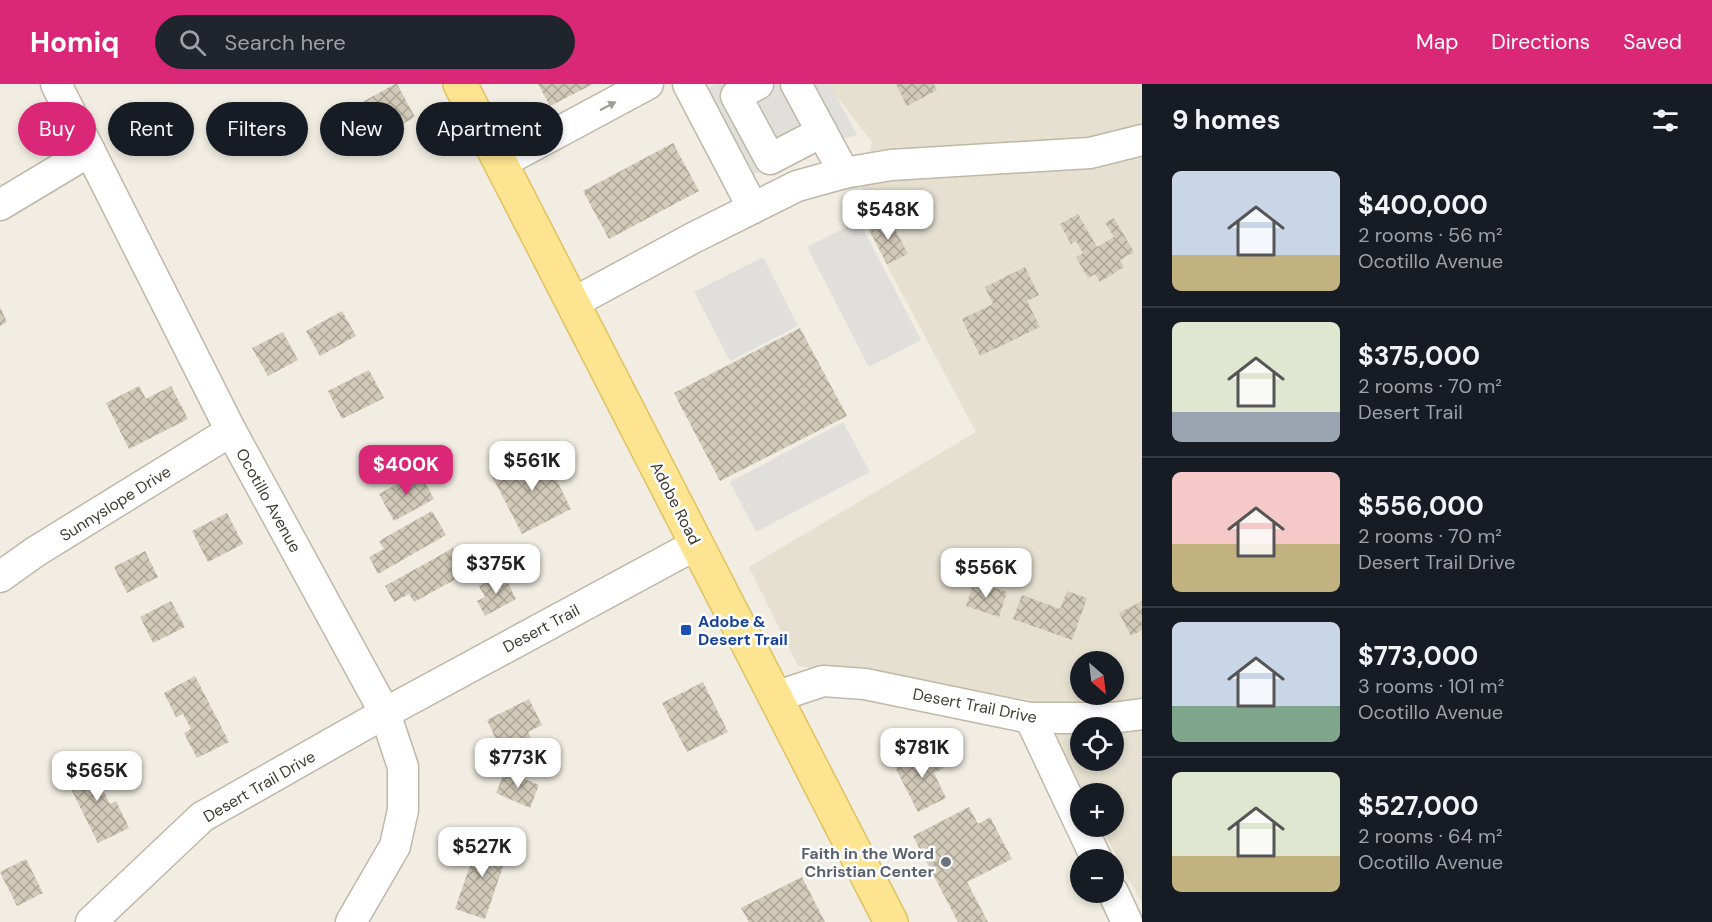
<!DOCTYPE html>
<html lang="en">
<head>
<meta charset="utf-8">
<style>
  :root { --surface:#171b24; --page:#20242c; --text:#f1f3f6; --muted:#9ea1a6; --line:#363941; --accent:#db2777 }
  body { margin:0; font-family:"DM Sans",sans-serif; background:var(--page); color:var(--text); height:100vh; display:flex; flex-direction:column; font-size:22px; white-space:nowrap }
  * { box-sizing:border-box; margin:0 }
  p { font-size:20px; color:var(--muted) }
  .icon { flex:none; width:33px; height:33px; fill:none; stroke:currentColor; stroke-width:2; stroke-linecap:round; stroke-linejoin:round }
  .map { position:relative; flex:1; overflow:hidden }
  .sheet { display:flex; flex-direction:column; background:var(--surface); width:570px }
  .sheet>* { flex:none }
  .top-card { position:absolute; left:18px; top:18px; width:570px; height:54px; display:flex; gap:12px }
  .needle { width:39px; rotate:152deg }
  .tools { position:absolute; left:1070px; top:567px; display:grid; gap:12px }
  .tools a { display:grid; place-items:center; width:54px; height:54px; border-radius:50%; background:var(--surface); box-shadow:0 3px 9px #0003; font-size:30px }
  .price { position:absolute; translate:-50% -51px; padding:0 14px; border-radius:12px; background:#fff; color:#222; font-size:20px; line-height:39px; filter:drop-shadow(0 2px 3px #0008) }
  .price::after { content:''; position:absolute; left:50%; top:36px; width:18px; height:14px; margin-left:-9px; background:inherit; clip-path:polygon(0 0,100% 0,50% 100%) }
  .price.active { background:var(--accent); color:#fff }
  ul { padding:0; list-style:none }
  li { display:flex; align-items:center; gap:18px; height:150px; padding:0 30px }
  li+li { border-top:2px solid var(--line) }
  li span { display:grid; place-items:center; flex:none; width:168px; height:120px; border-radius:9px; color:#555 }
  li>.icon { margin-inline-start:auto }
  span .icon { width:72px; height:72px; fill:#fffc; stroke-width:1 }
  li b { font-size:26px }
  h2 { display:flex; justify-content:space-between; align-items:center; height:72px; padding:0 30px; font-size:26px }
  .pill { padding:0 21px; border-radius:27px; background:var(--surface); box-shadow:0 3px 9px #0003; font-size:21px; line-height:54px }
  .pill.active { background:var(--accent); color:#fff }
  header { display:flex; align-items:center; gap:36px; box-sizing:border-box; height:84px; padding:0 30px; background:var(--accent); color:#fff }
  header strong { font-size:28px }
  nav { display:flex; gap:33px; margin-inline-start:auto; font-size:21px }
  .search { width:420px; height:54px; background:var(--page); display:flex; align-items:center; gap:15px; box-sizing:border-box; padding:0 21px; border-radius:33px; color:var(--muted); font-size:22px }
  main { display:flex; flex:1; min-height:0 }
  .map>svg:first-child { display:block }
</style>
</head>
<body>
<header>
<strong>Homiq</strong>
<div class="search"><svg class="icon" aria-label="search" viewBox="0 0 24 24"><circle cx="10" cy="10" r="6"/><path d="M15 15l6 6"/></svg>Search here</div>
<nav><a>Map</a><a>Directions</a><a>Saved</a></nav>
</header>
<main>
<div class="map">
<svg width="1142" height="838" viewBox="0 0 1142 838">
  <defs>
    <pattern id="building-cross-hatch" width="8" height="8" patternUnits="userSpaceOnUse" patternTransform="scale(1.5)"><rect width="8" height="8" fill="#d2cab8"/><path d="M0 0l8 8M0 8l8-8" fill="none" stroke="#aca596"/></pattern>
  </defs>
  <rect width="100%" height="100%" fill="#f1ede2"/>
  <!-- residential -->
  <path fill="#e5e0d0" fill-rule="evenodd" d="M827,0h315v819l-41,-76 12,-1v-32l-30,-1 -51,-93 -234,-34 -49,-99 227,-135 -118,-221 14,-69zM1080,578h33v32h-33zM1080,644h33v32h-33z"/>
  <!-- parking -->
  <g fill="#e1dfdb">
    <path d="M716,0h114l27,51 -38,10 -69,31 -42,-88z"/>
    <path d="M859,137l62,119 -52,27 -62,-120z"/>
    <path d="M763,173l35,69 -68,35 -36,-69z"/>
    <path d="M843,338l27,50 -114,60 -26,-50z"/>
  </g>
  <!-- building -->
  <g fill="url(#building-cross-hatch)">
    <path d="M395,0h2l18,33 -70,39 -19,-34z"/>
    <path d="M538,0h55l-43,22z"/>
    <path d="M896,0h38l3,6 -30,16z"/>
    <path d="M673,59l26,48 -90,48 -26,-48z"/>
    <path d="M1078,130l19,33 17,-10 -9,-14 9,-5 20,34 -14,8 4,7 -24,15 -5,-8 -7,4 -12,-21 7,-4 -7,-12 -5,3 -11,-20z"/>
    <path d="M889,134l19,36 -21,10 -18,-35z"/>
    <path d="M1025,183l14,28 -12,6 13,26 -60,29 -18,-37 31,-15 -8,-17z"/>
    <path d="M0,223l7,15 -7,4z"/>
    <path d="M342,227l14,25 -36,20 -14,-25z"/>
    <path d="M800,244l47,88 -127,65 -46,-88z"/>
    <path d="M283,248l15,28 -30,16 -16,-28z"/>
    <path d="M369,286l15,28 -42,21 -14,-28z"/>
    <path d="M139,302l7,13 25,-13 17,33 -59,30 -23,-46z"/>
    <path d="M542,367l29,58 -49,25 -30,-58z"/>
    <path d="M419,388l15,27 -40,22 -15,-27z"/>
    <path d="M432,427l14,24 -68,39 -9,-17 15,-8 -5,-8z"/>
    <path d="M227,429l16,31 -35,18 -16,-31z"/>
    <path d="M453,464l14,25 -53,29 -5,-8 -15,8 -9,-16z"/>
    <path d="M145,467l13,26 -31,16 -13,-26z"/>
    <path d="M503,489l13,26 -31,17 -8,-15 8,-4 -6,-11z"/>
    <path d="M974,497l33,11 -8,25 -33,-11z"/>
    <path d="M1067,507l20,7 -15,42 -59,-21 9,-24 38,14z"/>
    <path d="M171,517l14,26 -32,16 -13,-26z"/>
    <path d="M1142,517v29l-11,6 -12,-23z"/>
    <path d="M195,592l34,66 -32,16 -13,-25 7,-4 -8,-15 -7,3 -12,-24z"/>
    <path d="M703,598l25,50 -41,20 -25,-49z"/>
    <path d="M529,615l13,26 -14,7 5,10 -18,8 -4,-8 -11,6 -13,-28z"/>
    <path d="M933,663l11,21 -10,5 12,25 -28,14 -23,-45z"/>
    <path d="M97,677l12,24 -7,3 8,16 6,-3 13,27 -31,15 -33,-66z"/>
    <path d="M505,687l34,14 -9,23 -34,-15z"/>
    <path d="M969,723l9,17 12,-7 22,42 -45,23 21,40h-30l-45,-86z"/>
    <path d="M480,752l30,10 -25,73 -30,-10z"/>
    <path d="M26,775l17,34 -26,13 -17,-34z"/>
    <path d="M802,793l23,45h-76l-8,-14z"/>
  </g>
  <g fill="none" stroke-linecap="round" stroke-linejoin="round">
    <!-- minor casing -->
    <g stroke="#bfb8a8" stroke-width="33">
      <g id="minor">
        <path d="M56,0l175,347 154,282 18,54v43l-8,36 -44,76"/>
        <path d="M688,0l65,124"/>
        <path d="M758,0l-22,12 34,63 52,-27"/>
        <path d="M796,0l48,89"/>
        <path d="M501,79l147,-79"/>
        <path d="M0,121l90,-54"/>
        <path d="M573,219l120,-65 104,-52 47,-13 47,-8 199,-12 52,-13"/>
        <path d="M0,493l35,-25 196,-121"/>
        <path d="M775,613l48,-16 42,3 165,34h82l30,-4"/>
        <path d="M1030,634l50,106"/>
        <path d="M1081,742l16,34"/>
        <path d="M1113,808l14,30"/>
        <path d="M91,838l111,-105 183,-104 312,-169"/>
      </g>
    </g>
    <!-- major casing -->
    <g stroke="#e0c261" stroke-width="36">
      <path id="major" d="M460,0l431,838"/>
    </g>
    <!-- minor -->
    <use href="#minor" stroke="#fff" stroke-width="30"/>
    <!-- major -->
    <use href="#major" stroke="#fce490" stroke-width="33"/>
  </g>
  <!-- one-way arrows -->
  <defs><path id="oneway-solid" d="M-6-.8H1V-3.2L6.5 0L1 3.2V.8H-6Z" transform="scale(1.5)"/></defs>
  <use fill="#a09e99" href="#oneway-solid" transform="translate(608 22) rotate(-28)"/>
  <!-- markers -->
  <rect fill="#1a4fb4" stroke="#fff" stroke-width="2" x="680" y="540" width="12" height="12" rx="3"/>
  <circle fill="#6b7280" stroke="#fff" stroke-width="2" cx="946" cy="778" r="6"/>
  <g text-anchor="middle" stroke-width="5" stroke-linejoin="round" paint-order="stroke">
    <!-- street labels -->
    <g font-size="16" fill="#423d33" stroke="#fff">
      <text transform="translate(269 416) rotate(61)" y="6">Ocotillo Avenue</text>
      <text transform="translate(115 419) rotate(-32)" y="6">Sunnyslope Drive</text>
      <text transform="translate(676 419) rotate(63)" y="6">Adobe Road</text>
      <text transform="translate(541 544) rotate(-28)" y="6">Desert Trail</text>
      <text transform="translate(975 621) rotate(11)" y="6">Desert Trail Drive</text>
      <text transform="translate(259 702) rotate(-30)" y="6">Desert Trail Drive</text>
    </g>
    <!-- transit labels -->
    <g font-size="16" font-weight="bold" fill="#164399" stroke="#fff" text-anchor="start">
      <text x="698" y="543">Adobe &amp;<tspan x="698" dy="18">Desert Trail</tspan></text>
    </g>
    <!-- worship labels -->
    <g font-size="16" font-weight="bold" fill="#5b616d" stroke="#fff" text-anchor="end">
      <text x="934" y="775">Faith in the Word<tspan x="934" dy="18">Christian Center</tspan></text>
    </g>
  </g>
</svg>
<div class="tools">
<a><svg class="needle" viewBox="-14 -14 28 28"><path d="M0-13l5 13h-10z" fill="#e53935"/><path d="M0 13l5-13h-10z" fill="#9ea1a6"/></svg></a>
<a><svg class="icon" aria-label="locate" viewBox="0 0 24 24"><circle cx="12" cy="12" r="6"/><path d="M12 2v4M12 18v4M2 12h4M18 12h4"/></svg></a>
<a>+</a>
<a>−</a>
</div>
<b class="price" style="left:888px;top:157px">$548K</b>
<b class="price" style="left:532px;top:408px">$561K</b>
<b class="price active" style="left:406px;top:412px">$400K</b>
<b class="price" style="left:496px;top:511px">$375K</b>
<b class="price" style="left:986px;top:515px">$556K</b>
<b class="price" style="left:922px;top:695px">$781K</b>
<b class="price" style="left:518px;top:705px">$773K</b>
<b class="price" style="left:97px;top:718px">$565K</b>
<b class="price" style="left:482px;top:794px">$527K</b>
<div class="top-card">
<a class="pill active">Buy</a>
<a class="pill">Rent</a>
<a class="pill">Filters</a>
<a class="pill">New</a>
<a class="pill">Apartment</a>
</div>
</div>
<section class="sheet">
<h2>9 homes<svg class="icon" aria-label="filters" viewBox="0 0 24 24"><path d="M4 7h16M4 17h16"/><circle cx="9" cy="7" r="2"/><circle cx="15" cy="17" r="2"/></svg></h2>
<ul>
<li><span style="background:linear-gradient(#c9d6e8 70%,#c2b280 0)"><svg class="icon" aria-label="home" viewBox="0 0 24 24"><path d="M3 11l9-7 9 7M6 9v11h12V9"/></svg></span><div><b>$400,000</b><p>2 rooms · 56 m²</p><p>Ocotillo Avenue</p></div></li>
<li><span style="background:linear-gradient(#dfe7d0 75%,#9aa5b1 0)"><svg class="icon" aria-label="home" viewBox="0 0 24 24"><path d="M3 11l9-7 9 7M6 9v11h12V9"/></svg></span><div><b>$375,000</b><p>2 rooms · 70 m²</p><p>Desert Trail</p></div></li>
<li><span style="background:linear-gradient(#f6c9c9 60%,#c2b280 0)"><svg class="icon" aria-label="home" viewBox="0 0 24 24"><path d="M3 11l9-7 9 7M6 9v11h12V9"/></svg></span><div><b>$556,000</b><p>2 rooms · 70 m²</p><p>Desert Trail Drive</p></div></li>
<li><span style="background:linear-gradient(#c9d6e8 70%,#7fa58c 0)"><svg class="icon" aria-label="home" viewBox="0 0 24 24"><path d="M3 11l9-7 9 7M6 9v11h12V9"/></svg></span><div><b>$773,000</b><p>3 rooms · 101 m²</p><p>Ocotillo Avenue</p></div></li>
<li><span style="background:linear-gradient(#dfe7d0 70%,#c2b280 0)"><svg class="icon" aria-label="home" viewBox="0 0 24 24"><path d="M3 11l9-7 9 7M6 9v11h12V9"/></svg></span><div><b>$527,000</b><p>2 rooms · 64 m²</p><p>Ocotillo Avenue</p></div></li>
</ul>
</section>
</main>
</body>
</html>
